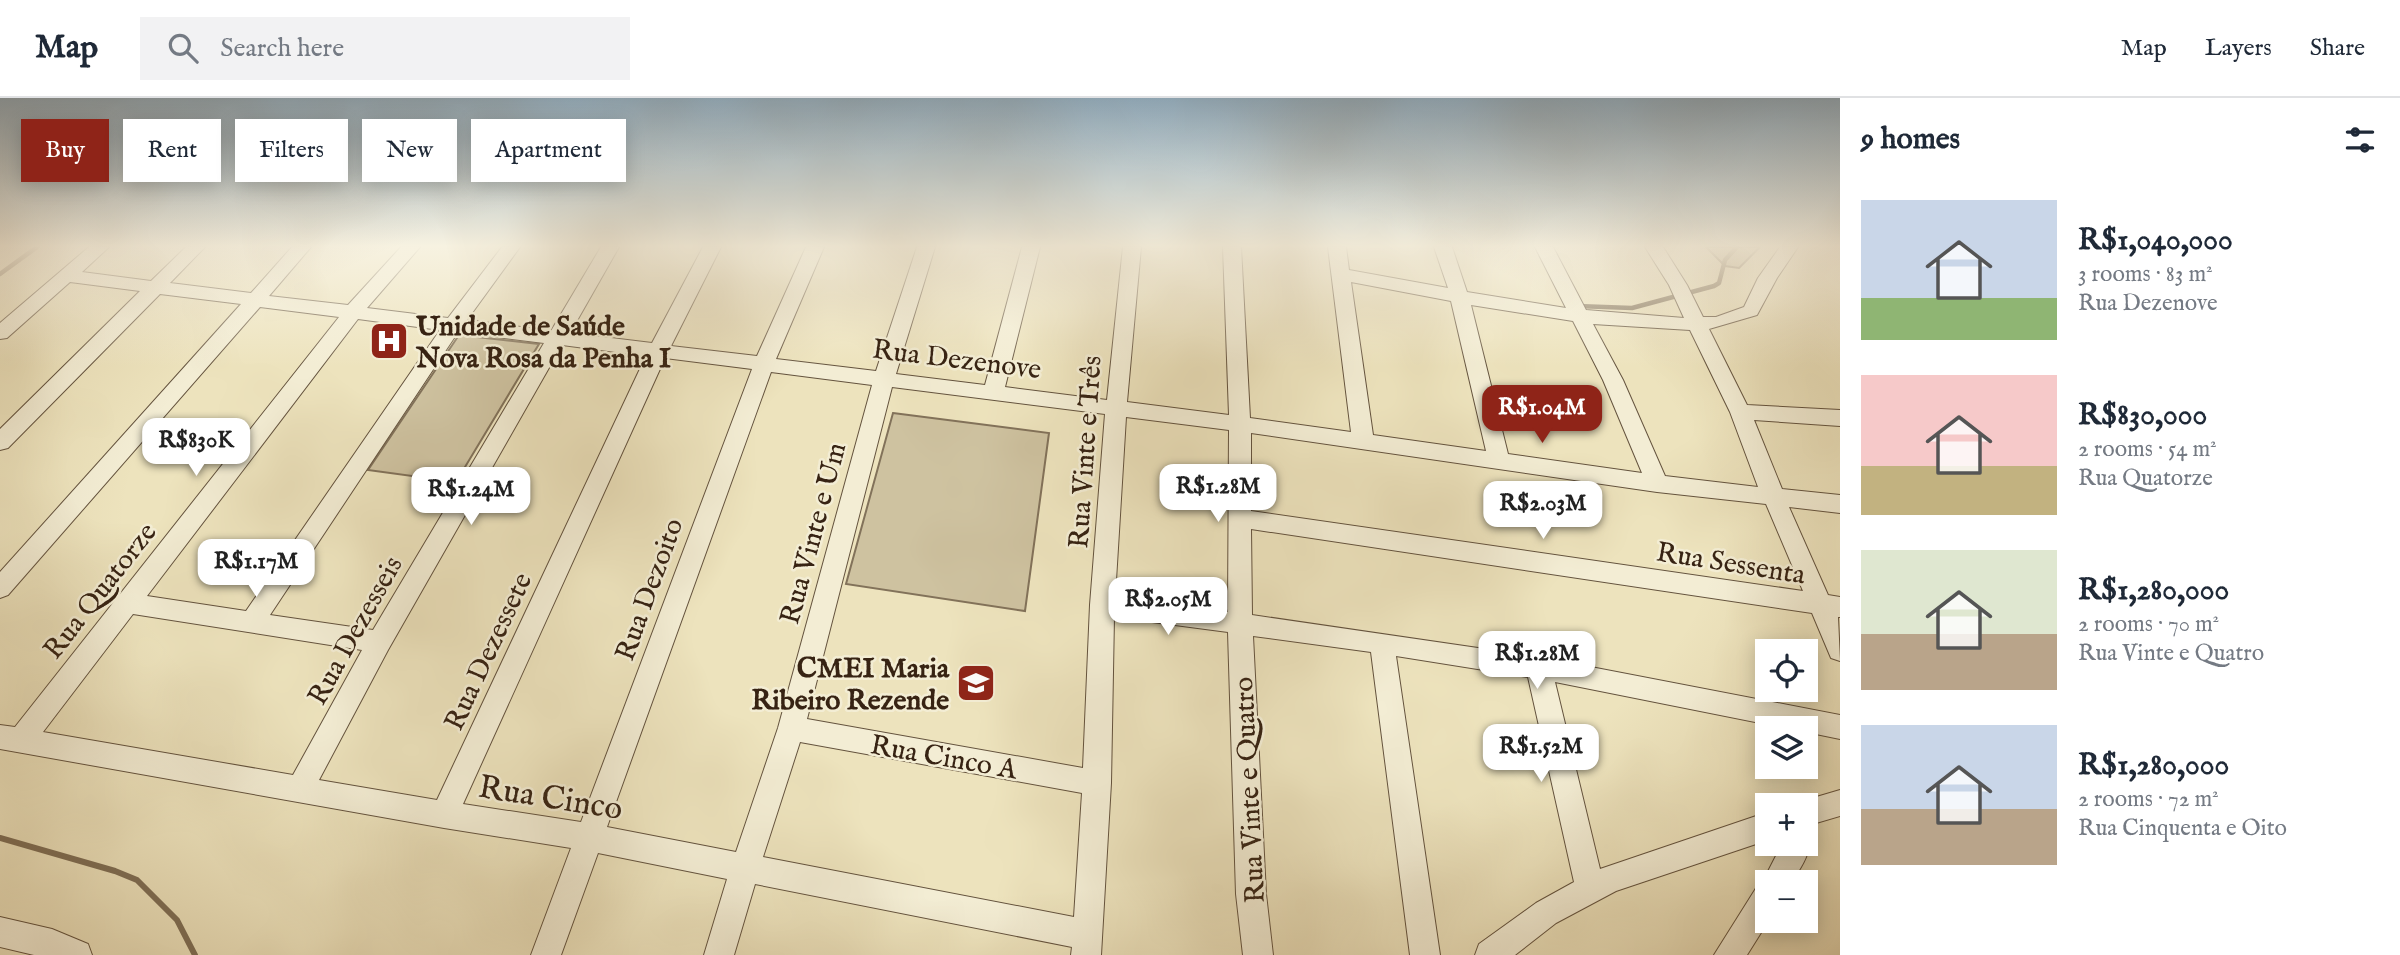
<!DOCTYPE html>
<html lang="en">
<head>
<meta charset="utf-8">
<style>
  :root { --surface:#fff; --page:#f2f2f3; --text:#1f2937; --muted:#747a83; --line:#e0e1e3; --accent:#8f2418 }
  body { margin:0; font-family:"IM FELL English",serif; background:var(--page); color:var(--text); height:100vh; display:flex; flex-direction:column; font-size:26px; white-space:nowrap }
  * { box-sizing:border-box; margin:0 }
  p { font-size:23px; color:var(--muted) }
  .icon { flex:none; width:38px; height:38px; fill:none; stroke:currentColor; stroke-width:2; stroke-linecap:round; stroke-linejoin:round }
  .map { position:relative; flex:1; overflow:hidden }
  .sheet { display:flex; flex-direction:column; background:var(--surface); width:560px }
  .sheet>* { flex:none }
  .top-card { position:absolute; left:21px; top:21px; width:665px; height:63px; display:flex; gap:14px }
  .fabs { position:absolute; left:1755px; top:541px; display:grid; gap:14px }
  .fabs a { display:grid; place-items:center; width:63px; height:63px; border-radius:0px; background:var(--surface); box-shadow:0 4px 18px #0003; font-size:35px }
  .price { position:absolute; translate:-50% -60px; padding:0 16px; border-radius:14px; background:#fff; color:#222; font-size:23px; line-height:46px; filter:drop-shadow(0 2px 4px #0008) }
  .price::after { content:''; position:absolute; left:50%; top:42px; width:21px; height:16px; margin-left:-10px; background:inherit; clip-path:polygon(0 0,100% 0,50% 100%) }
  .price.selected { background:var(--accent); color:#fff }
  ul { padding:0; list-style:none }
  li { display:flex; align-items:center; gap:21px; height:175px; padding:0 21px }
  li span { display:grid; place-items:center; flex:none; width:196px; height:140px; border-radius:0px; color:#555 }
  li>.icon { margin-inline-start:auto }
  span .icon { width:84px; height:84px; fill:#fffc; stroke-width:1 }
  li b { font-size:30px }
  h2 { display:flex; justify-content:space-between; align-items:center; height:84px; padding:0 21px; font-size:30px }
  .pill { padding:0 24px; border-radius:0px; background:var(--surface); box-shadow:0 4px 18px #0003; font-size:24px; line-height:63px }
  .pill.selected { background:var(--accent); color:#fff }
  header { display:flex; align-items:center; gap:42px; box-sizing:border-box; height:98px; padding:0 35px; background:var(--surface); border-bottom:2px solid var(--line) }
  header strong { font-size:33px }
  nav { display:flex; gap:38px; margin-inline-start:auto; font-size:24px }
  .search { width:490px; height:63px; background:var(--page); display:flex; align-items:center; gap:18px; box-sizing:border-box; padding:0 24px; border-radius:0px; color:var(--muted); font-size:26px }
  main { display:flex; flex:1; min-height:0 }
  .map>svg:first-child { display:block }
</style>
</head>
<body>
<header>
<strong>Map</strong>
<div class="search"><svg class="icon" aria-label="search" viewBox="0 0 24 24"><circle cx="10" cy="10" r="6"/><path d="M15 15l6 6"/></svg>Search here</div>
<nav><a>Map</a><a>Layers</a><a>Share</a></nav>
</header>
<main>
<div class="map">
<svg width="1840" height="857" viewBox="0 0 1840 857">
  <rect width="100%" height="100%" fill="#ede3bd"/>
  <filter id="stains"><feTurbulence type="fractalNoise" baseFrequency=".00286" numOctaves="4"/><feColorMatrix values="0 0 0 0 .2 0 0 0 0 .09 0 0 0 0 .02 0 0 0 .5 -.17"/></filter>
  <radialGradient id="worn" r=".72"><stop offset=".6" stop-color="#630" stop-opacity="0"/><stop offset="1" stop-color="#630" stop-opacity=".3"/></radialGradient>
  <!-- green -->
  <g fill="#cec2a0" stroke="#82725a" stroke-width="2">
    <path d="M1706,149h54l-21,21 -14,-2z"/>
    <path d="M459,237l80,9 -83,138 -88,-12z"/>
    <path d="M893,315l156,20 -24,178 -179,-27z"/>
  </g>
  <g fill="none" stroke-linecap="round" stroke-linejoin="round">
    <!-- stream-far1 -->
    <g stroke="#7f6f56" stroke-width="4.5">
      <path d="M0,176l37,-27"/>
      <path d="M1577,208l55,2 82,-22 5,-3 6,-23 12,-13"/>
    </g>
    <!-- stream -->
    <path stroke="#7f6f56" stroke-width="6" d="M0,740l115,33 22,9 40,40 18,35"/>
    <!-- minor casing -->
    <g stroke="#64533e" stroke-width="2">
      <g id="minor">
        <path d="M89,149h20l-27,25 69,9 35,-34h19l-35,36 81,10 41,-46h19l-42,49 79,9 53,-58h19l-53,61 81,10 54,-71h18l-53,73 84,11 50,-84h18l-49,86 82,10 51,-96h18l-50,99 86,10 49,-109h18l-48,112 100,12 41,-124h18l-39,127 89,11 37,-138h18l-35,140 102,13 16,-153h18l-14,155 102,13 -6,-168h18l9,171 101,14 -23,-185h18l3,23 99,18 -14,-41h18l15,45 99,16 -31,-61h18l33,63 98,8 -15,-33 -24,-38h18l24,38 16,32h13l28,-10 14,-29 22,-31h18l-21,31 -20,37 -48,14 38,76 93,5v16l-86,-6 28,69 58,6v18l-51,-6 39,88 12,2v20h-2l2,44 -9,-3 -19,-45 -561,-84 1,86 287,42 301,58v24l-34,-7v-4h-21l-230,-46 45,187 168,-57v28l-152,51 -60,32 -41,32h-40l4,-11 57,-41 38,-21 -46,-205 -132,-21 44,299h-30l-39,-303 -118,-16 13,258 7,61h-30l-7,-61 -8,-262 -114,-15 -3,166 -10,172h-30l1,-8 -317,-63 -21,71h-30l23,-76 -129,-26 -37,102h-30l40,-107 -127,-20 -444,-79v-24l15,2 324,-410 -79,-10 -252,288 -8,3v-26l241,-268 -81,-10 -152,154 -8,2v-21l140,-138 -70,-9 -63,56 -7,1v-16zM1351,184l100,19 35,150 -113,-16zM1471,207l102,16 30,59 39,93 -134,-19zM358,221l82,11 -194,281 -99,-15zM1593,226l97,6 40,82 28,75 -93,-11 -42,-96zM458,234l86,11 -171,287 -103,-15zM562,247l84,11 -209,444 -118,-20 69,-130zM665,260l87,11 -171,453 -118,-18zM771,274l101,13 -94,343 -42,124 -129,-25zM892,289l213,27 -15,191 -7,163 -276,-49zM1126,319l103,13 -1,182 -113,-15zM1251,335l406,59 109,12 37,87 -552,-80zM133,516l229,36 -69,125 -250,-43zM800,644l282,51 -8,124 -311,-60z"/>
        <path d="M1840,692v26l-34,10v-21l-10,-2z"/>
        <path d="M1806,736c8,18 -5,32 -14,48h-24l1,38 -22,35h-33l44,-70 4,-2 20,-39h24z"/>
        <path d="M0,819l52,12 36,15 4,11h-58l-34,-8z"/>
      </g>
    </g>
    <!-- minor -->
    <use href="#minor" fill="#f3edd4" fill-rule="evenodd"/>
  </g>
  <!-- sky -->
  <linearGradient id="sky" x2="0" y2="1"><stop stop-color="#91adc0"/><stop offset="0.55" stop-color="#f7f2e1"/><stop offset="1" stop-color="#f7f2e1" stop-opacity="0"/></linearGradient>
  <rect width="1840" height="269" fill="url(#sky)"/>
  <!-- icons -->
  <defs>
    <g id="hospital-square" transform="scale(2.0125)"><rect x="-9" y="-9" width="18" height="18" rx="4" fill="#8f2418" stroke="#f3edd4"/><path d="M-5-5h3v3.5h4V-5h3V5h-3V1.5h-4V5h-3Z" fill="#fff"/></g>
    <g id="school-square" transform="scale(2.0125)"><rect x="-9" y="-9" width="18" height="18" rx="4" fill="#8f2418" stroke="#f3edd4"/><path d="M0-5L7-2L0 1L-7-2ZM-4 1L0 2.5L4 1V4Q0 6-4 4Z" fill="#fff"/></g>
  </defs>
  <g fill-rule="evenodd">
    <use href="#hospital-square" x="389" y="243"/>
    <use href="#school-square" x="976" y="585"/>
  </g>
  <g text-anchor="middle" stroke-width="5" stroke-linejoin="round" paint-order="stroke">
    <!-- poi labels -->
    <g font-size="28" font-weight="bold" fill="#372313" stroke="#f3edd4" text-anchor="start">
      <text x="416" y="237">Unidade de Saúde<tspan x="416" dy="32">Nova Rosa da Penha I</tspan></text>
      <text x="949" y="579" text-anchor="end">CMEI Maria<tspan x="949" dy="32">Ribeiro Rezende</tspan></text>
    </g>
    <!-- street labels -->
    <g font-size="28" fill="#372313" stroke="#f3edd4">
      <text transform="translate(957 260) rotate(7)" y="10">Rua Dezenove</text>
      <text transform="translate(1084 354) rotate(-86)" y="10">Rua Vinte e Três</text>
      <text transform="translate(812 435) rotate(-75)" y="10">Rua Vinte e Um</text>
      <text transform="translate(1731 464) rotate(9)" y="10">Rua Sessenta</text>
      <text transform="translate(648 491) rotate(-70)" y="10">Rua Dezoito</text>
      <text transform="translate(99 492) rotate(-52)" y="10">Rua Quatorze</text>
      <text transform="translate(354 532) rotate(-61)" y="10">Rua Dezesseis</text>
      <text transform="translate(487 553) rotate(-65)" y="10">Rua Dezessete</text>
      <text transform="translate(944 658) rotate(10)" y="10">Rua Cinco A</text>
      <text transform="translate(1248 692) rotate(-93)" y="10">Rua Vinte e Quatro</text>
    </g>
    <!-- near-street labels -->
    <g font-size="33" fill="#372313" stroke="#f3edd4">
      <text transform="translate(551 698) rotate(9)" y="12">Rua Cinco</text>
    </g>
  </g>
  <rect width="100%" height="100%" filter="url(#stains)"/>
  <rect width="100%" height="100%" fill="url(#worn)"/>
</svg>
<div class="fabs">
<a><svg class="icon" aria-label="locate" viewBox="0 0 24 24"><circle cx="12" cy="12" r="6"/><path d="M12 2v4M12 18v4M2 12h4M18 12h4"/></svg></a>
<a><svg class="icon" aria-label="layers" viewBox="0 0 24 24"><path d="M12 4l9 5-9 5-9-5zM3 14l9 5 9-5"/></svg></a>
<a>+</a>
<a>−</a>
</div>
<b class="price selected" style="left:1542px;top:347px">R$1.04M</b>
<b class="price" style="left:196px;top:380px">R$830K</b>
<b class="price" style="left:1218px;top:426px">R$1.28M</b>
<b class="price" style="left:471px;top:429px">R$1.24M</b>
<b class="price" style="left:1543px;top:443px">R$2.03M</b>
<b class="price" style="left:256px;top:501px">R$1.17M</b>
<b class="price" style="left:1168px;top:539px">R$2.05M</b>
<b class="price" style="left:1537px;top:593px">R$1.28M</b>
<b class="price" style="left:1541px;top:686px">R$1.52M</b>
<div class="top-card">
<a class="pill selected">Buy</a>
<a class="pill">Rent</a>
<a class="pill">Filters</a>
<a class="pill">New</a>
<a class="pill">Apartment</a>
</div>
</div>
<section class="sheet">
<h2>9 homes<svg class="icon" aria-label="filters" viewBox="0 0 24 24"><path d="M4 7h16M4 17h16"/><circle cx="9" cy="7" r="2"/><circle cx="15" cy="17" r="2"/></svg></h2>
<ul>
<li><span style="background:linear-gradient(#c9d6e8 70%,#8fb573 0)"><svg class="icon" aria-label="home" viewBox="0 0 24 24"><path d="M3 11l9-7 9 7M6 9v11h12V9"/></svg></span><div><b>R$1,040,000</b><p>3 rooms · 83 m²</p><p>Rua Dezenove</p></div></li>
<li><span style="background:linear-gradient(#f6c9c9 65%,#c2b280 0)"><svg class="icon" aria-label="home" viewBox="0 0 24 24"><path d="M3 11l9-7 9 7M6 9v11h12V9"/></svg></span><div><b>R$830,000</b><p>2 rooms · 54 m²</p><p>Rua Quatorze</p></div></li>
<li><span style="background:linear-gradient(#dfe7d0 60%,#b9a48a 0)"><svg class="icon" aria-label="home" viewBox="0 0 24 24"><path d="M3 11l9-7 9 7M6 9v11h12V9"/></svg></span><div><b>R$1,280,000</b><p>2 rooms · 70 m²</p><p>Rua Vinte e Quatro</p></div></li>
<li><span style="background:linear-gradient(#c9d6e8 60%,#b9a48a 0)"><svg class="icon" aria-label="home" viewBox="0 0 24 24"><path d="M3 11l9-7 9 7M6 9v11h12V9"/></svg></span><div><b>R$1,280,000</b><p>2 rooms · 72 m²</p><p>Rua Cinquenta e Oito</p></div></li>
</ul>
</section>
</main>
</body>
</html>
